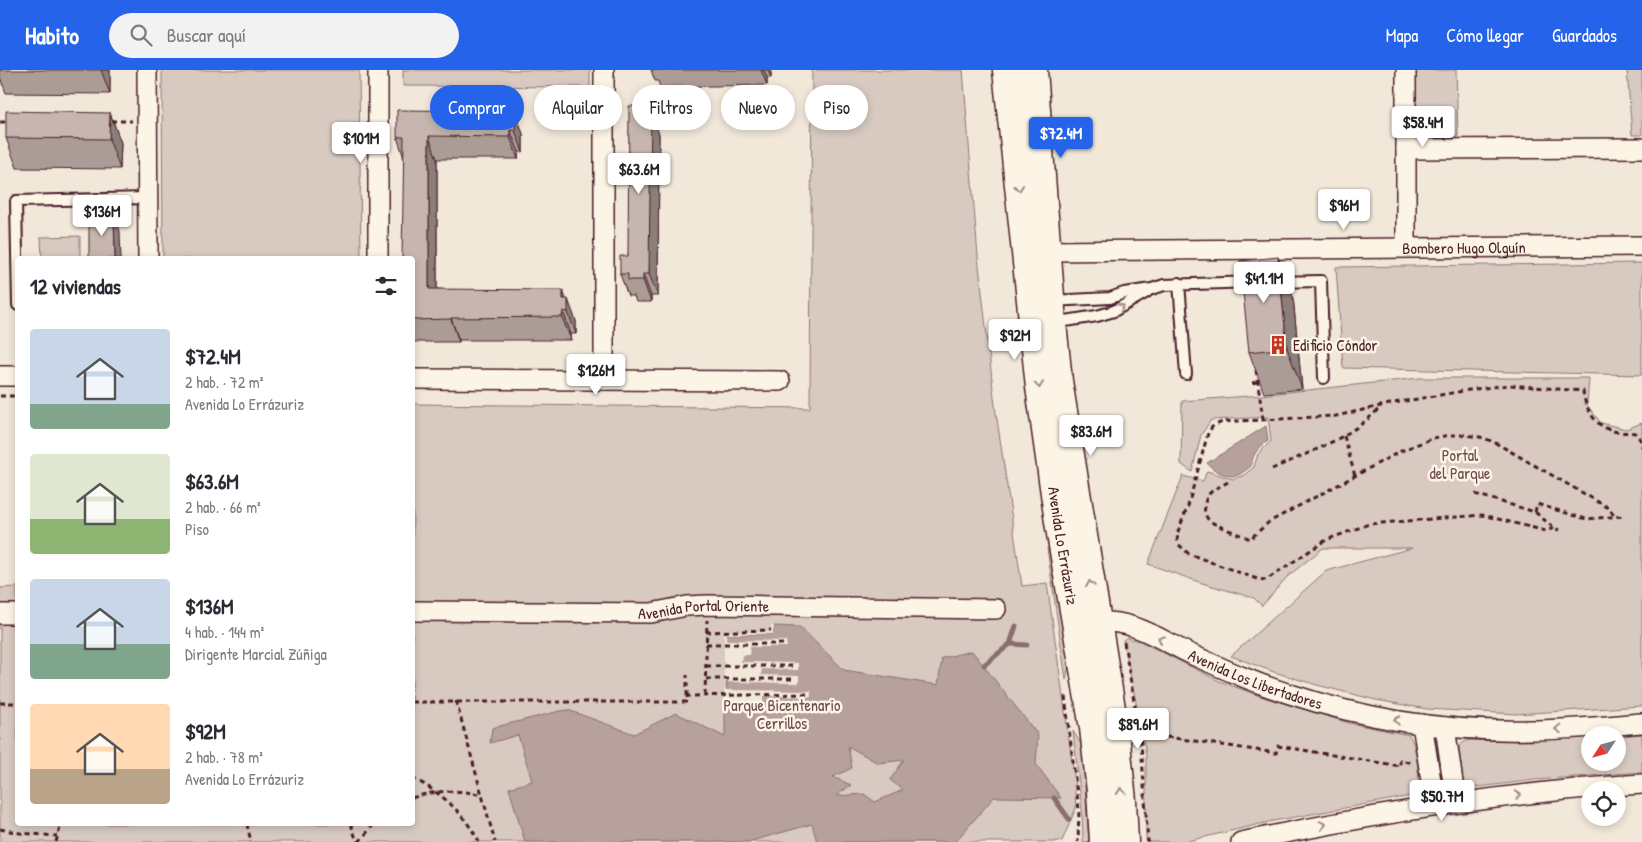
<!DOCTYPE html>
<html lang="es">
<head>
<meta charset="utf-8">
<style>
  :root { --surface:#fff; --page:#f2f2f3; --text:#2b2b33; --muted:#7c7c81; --accent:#2563eb }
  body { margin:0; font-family:"Patrick Hand",sans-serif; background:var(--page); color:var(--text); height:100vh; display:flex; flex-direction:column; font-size:19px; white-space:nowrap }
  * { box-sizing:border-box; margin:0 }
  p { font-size:16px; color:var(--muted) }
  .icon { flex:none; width:28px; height:28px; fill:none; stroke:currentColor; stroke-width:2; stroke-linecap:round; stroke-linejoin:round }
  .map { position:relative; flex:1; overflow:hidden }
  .side { position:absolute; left:15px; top:186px; width:400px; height:570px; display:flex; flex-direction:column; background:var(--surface); border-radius:5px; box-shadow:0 2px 8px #0003 }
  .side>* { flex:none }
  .top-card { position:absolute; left:430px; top:15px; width:475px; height:45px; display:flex; gap:10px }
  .needle { width:32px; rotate:234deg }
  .buttons { position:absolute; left:1581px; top:656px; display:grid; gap:10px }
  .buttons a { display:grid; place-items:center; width:45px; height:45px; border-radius:50%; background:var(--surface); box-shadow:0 2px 8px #0003; font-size:25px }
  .price { position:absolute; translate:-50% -42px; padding:0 11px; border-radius:5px; background:#fff; color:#222; font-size:16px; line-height:32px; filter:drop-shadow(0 1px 2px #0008) }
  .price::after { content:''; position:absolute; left:50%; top:30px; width:15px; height:11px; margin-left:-8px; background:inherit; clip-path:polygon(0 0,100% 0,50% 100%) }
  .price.current { background:var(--accent); color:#fff }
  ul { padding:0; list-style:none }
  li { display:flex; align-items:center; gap:15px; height:125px; padding:0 15px }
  li span { display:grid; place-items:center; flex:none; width:140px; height:100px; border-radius:5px; color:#555 }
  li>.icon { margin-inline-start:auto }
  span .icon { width:60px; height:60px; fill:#fffc; stroke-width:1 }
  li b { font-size:21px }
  h2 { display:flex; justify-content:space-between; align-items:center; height:60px; padding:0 15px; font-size:21px }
  .pill { padding:0 18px; border-radius:22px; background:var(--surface); box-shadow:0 2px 8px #0003; font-size:18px; line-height:45px }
  .pill.current { background:var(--accent); color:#fff }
  header { display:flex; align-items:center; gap:30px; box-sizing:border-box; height:70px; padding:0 25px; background:var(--accent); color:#fff }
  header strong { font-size:24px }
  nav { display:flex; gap:28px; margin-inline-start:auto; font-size:18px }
  .search { width:350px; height:45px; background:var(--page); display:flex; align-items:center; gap:12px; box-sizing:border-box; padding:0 18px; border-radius:28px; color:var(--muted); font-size:19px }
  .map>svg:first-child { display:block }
</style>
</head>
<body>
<header>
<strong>Habito</strong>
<div class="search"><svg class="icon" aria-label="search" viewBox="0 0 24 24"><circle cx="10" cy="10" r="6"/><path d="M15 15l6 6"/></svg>Buscar aquí</div>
<nav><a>Mapa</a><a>Cómo llegar</a><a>Guardados</a></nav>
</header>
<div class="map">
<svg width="1642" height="772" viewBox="0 0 1642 772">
  <rect width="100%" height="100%" fill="#f1e8da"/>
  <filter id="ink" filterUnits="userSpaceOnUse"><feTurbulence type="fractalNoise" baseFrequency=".02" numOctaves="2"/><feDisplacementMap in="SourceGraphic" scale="10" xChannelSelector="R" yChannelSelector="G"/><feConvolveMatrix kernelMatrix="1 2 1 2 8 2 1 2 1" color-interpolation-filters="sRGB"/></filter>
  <g filter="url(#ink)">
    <!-- green -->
    <g fill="#d8cac0" stroke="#917476">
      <path d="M162,0h197l2,189h-198z"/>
      <path d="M403,0h187v17l-187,-1z"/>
      <path d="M812,0h151l15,187 17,149 27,180 25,-3 27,192 2,33 -14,33h-6v1h-1056v-254l17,-1 1,237h394l1,-420 397,4z"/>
      <path d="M1416,0h40l2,67 -42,1z"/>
      <path d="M1627,0h15v65h-10z"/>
      <path d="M80,166v23h-38l-1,-22z"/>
      <path d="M1642,193v112l-299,-7 -7,-101z"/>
      <path d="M1420,308h169l-2,27 14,18 25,6 16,-6v283l-126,8 -89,-5 -51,-9 -59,-15 -43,-13 -43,-16 95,-85 86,-23h-89l-36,29 -25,29 -8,-8 -52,-15 -54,-19 35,-88 20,5 4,-10 26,8 11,-4 10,-8 4,-13 13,-13 -3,-24 -57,3 -10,15 -9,37 -11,-8 1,-63 79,-6z"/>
      <path d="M1049,477l20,117 -3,16 -19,-132z"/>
      <path d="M1126,568l14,3 79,40 41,15 89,27 60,12c8,10 10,43 10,56l-8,5 -138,25 -89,21h-38v-87l-5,-29 -18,-86z"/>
      <path d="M1073,661l9,15 7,96h-6l-1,-32z"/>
      <path d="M1642,664v38l-107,8 -56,7 -14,-1 -2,-5 -4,-33c3,-6 6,-7 12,-8l60,1 59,-4v25h28v-26z"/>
    </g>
    <!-- water -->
    <g fill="#b6a19c" stroke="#8b6d6f" fill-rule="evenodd">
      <path d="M1266,356l2,15c-10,7 -15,12 -17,25 -5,4 -12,10 -18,10 -10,0 -21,-7 -26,-13z"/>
      <path d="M774,556l26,1 44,43 94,15 4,-27 30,-7 66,84 -2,29 25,34 -67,-1 -39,45h-138l-5,-18 -64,18h-223l-16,-54 23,-7 -14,-46 -28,8 2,-15 68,-17 8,-1 66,24 42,-21 49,24v-33h2l-1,-70h47zM848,676l30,17 26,-3 -14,20 13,10 -28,12 -11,-8 -28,2 15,-11 -18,-8 19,-9z"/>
    </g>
    <!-- pier -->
    <g fill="#f1e8da">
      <path d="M771,556h3l-1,8h-46l-1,6 60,1 1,6h-37v8h-8l-1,7 57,1v7l-36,-1 -1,6 38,1v7l-75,-1v-50h47z"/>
      <path d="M724,620l87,1v6l-48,-1v8h-41l3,-2z"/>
    </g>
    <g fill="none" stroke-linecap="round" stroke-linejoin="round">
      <!-- stream -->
      <g stroke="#8b6d6f" stroke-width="5">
        <path d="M1010,574l17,1"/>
        <path d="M984,595l26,-21 6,-18"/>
        <path d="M1054,728l15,21"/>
      </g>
      <!-- service casing -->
      <g stroke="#4a1f2b" stroke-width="14">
        <g id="service">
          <path d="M1273,212l48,-1 3,97"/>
          <path d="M1179,213l7,91"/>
          <path d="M1050,231l60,-3 14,-5 28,-4 12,-4 90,-3"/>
          <path d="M18,235l-2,-104 132,-3"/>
          <path d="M1053,253l44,-7 17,-5 33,-19"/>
        </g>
      </g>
      <!-- minor casing -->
      <g stroke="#4a1f2b" stroke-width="22">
        <g id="minor">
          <path d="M147,0l1,189"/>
          <path d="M1406,0v177"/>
          <path d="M1406,79l236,-1"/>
          <path id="s1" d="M1046,181l596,-5"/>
          <path d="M378,189v-189"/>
          <path d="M0,306h18"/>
          <path d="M412,309l368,2"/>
          <path d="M604,310v-310"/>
          <path id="s2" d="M412,541l239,2 36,-7 20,-1 289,4"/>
          <path d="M0,544h18"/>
          <path id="s3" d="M1096,552c42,-2 63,18 99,34 31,14 62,28 95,38 76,25 158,38 239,36 37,0 75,-4 113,-7"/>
          <path d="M1422,654l13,82"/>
          <path d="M1445,657l11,76"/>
          <path d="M1241,772c132,-28 266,-50 401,-58"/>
        </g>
      </g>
      <!-- secondary casing -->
      <g stroke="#4a1f2b" stroke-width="31">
        <g id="secondary">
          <path id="s4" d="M1007,0l33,317 19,135 35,206 7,63 3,51"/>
          <path d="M1033,0l19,253 6,58 57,352 7,68 2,41"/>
        </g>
      </g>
      <!-- path -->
      <g stroke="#4a1f2b" stroke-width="3" stroke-dasharray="5 4" stroke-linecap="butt">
        <path d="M111,51h21"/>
        <path d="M0,52h9"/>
        <path d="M1256,300l7,49"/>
        <path d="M1252,313l5,-1"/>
        <path d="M0,326h18"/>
        <path d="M1344,366l11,40"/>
        <path d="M1272,399c35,-16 84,-33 109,-63"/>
        <path d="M1228,412c-5,3 -12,6 -17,10 -8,7 -9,23 -1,29 6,5 32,14 40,18l19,-17 132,-71 32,-13 17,-3h14l16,2 14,5 115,66 6,9"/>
        <path d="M1475,424l60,18 19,16 5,2"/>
        <path d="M1535,442l2,-8 49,15 37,-3"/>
        <path d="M1554,458l-8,3 -64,-16 -113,9 -43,16 -60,40 -9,-1 -68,-25 -11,-10 -1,-10 11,-28 20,-73 4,-6 10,-5 114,-6 58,-13 81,-14 34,-4 74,6c2,20 15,39 36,41 6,1 11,0 16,1l5,6 2,8"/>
        <path d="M706,562l65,-2"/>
        <path d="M1124,572l17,101 7,99"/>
        <path d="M706,574h78"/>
        <path d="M706,596h90"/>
        <path d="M706,609h90"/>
        <path d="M705,625l2,-75"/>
        <path d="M687,626v-21"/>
        <path d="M1065,626l14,114 -1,32"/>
        <path d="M456,631l39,141"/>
        <path d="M412,632h275v-6l120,-2"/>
        <path d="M0,633h18"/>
        <path d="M1140,663l136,20 2,-7 122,20v-6l13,3"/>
        <path d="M412,708c29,14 52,35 67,64"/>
        <path d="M412,728c23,-8 46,-9 69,-3"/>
        <path d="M247,754l4,18"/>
        <path d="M351,754l6,18"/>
        <path d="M0,759l20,4 37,3"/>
        <path d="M56,772l5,-18"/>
        <path d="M359,772l15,-18"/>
      </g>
      <!-- service -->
      <use href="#service" stroke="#fcf5e5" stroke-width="10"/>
      <!-- minor -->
      <use href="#minor" stroke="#fcf5e5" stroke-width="19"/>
      <!-- secondary -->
      <use href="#secondary" stroke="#fcf5e5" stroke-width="28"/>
    </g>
    <!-- wall -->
    <g fill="#ab9d96" stroke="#4a1f2b">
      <path d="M0,0h110v24l-104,-1 -6,-16z"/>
      <path d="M651,0h120v8h-4v7l-107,2 -2,-6h-3z"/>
      <path d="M644,36l2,5 13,23 -1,162h-7v6h-15l-2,-6h-6l-8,-22 8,-18z"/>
      <path d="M515,41l8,23v18h-4l-1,7h-81v130l129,10 10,22v13h-5v6h-112v2h-47v-83l-9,-104 -6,-18z"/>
      <path d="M110,43l11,30 -1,26 -103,-1 -11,-30z"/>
      <path d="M1278,187l15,40 9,92 -38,4 -15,-41z"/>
    </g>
    <!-- shaded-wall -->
    <g fill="#8b7f7a" stroke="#4a1f2b">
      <path d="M101,0h9v24z"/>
      <path d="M761,0h3l3,8v7z"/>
      <path d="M768,0h3v8z"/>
      <path d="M644,36l6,18 1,-13 8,23 -1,162 -9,-22z"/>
      <path d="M515,41l8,23v18l-8,-22z"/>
      <path d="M110,43l11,30 -1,26 -11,-30z"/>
      <path d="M510,60l9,22 -1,7 -8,-22z"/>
      <path d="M429,66l8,23v152l-8,-22z"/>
      <path d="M114,145l6,16 1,28h-6z"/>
      <path d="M1278,187l15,40 9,92 -15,-41z"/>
      <path d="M643,204l8,22v6l-8,-22z"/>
      <path d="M563,220l5,15v-6l8,22v13l-13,-35z"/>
      <path d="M563,241l8,23v6l-9,-23z"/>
      <path d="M451,248l8,22v2l-8,-23z"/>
    </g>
    <!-- building -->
    <g fill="#c7b6af" stroke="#4a1f2b">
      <path d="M629,36h15v5h7l-2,163h-6v6h-15v-6h-8v-18h8z"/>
      <path d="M397,40l118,1v19h-5v7l-81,-1v153l134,1v9h5v13l-5,-1 -1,6 -111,1v1l-39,1v-61h-10l2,-122h-7z"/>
      <path d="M6,41l104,2 -1,26 -103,-1z"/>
      <path d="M89,145h25l1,44h-26z"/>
      <path d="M1278,187l9,91 -38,4 -9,-91z"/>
    </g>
    <!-- one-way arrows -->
    <defs><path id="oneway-chevron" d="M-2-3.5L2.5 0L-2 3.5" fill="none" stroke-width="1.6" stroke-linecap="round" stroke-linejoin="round" transform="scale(1.25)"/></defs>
    <g stroke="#a38a88">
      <use href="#oneway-chevron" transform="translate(1019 118) rotate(84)"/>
      <use href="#oneway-chevron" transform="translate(1121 237) rotate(-27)"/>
      <use href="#oneway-chevron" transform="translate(1039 315) rotate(83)"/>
      <use href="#oneway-chevron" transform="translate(1090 514) rotate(-99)"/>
      <use href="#oneway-chevron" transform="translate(1161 569) rotate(-151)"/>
      <use href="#oneway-chevron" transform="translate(1397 650) rotate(-171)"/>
      <use href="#oneway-chevron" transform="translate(1558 659) rotate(177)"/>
      <use href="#oneway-chevron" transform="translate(1121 721) rotate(-95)"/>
      <use href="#oneway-chevron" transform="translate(1518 725) rotate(-7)"/>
      <use href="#oneway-chevron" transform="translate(1323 755) rotate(-11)"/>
    </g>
  </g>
  <!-- icons -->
  <defs>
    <g id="building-bare" transform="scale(1.5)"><path d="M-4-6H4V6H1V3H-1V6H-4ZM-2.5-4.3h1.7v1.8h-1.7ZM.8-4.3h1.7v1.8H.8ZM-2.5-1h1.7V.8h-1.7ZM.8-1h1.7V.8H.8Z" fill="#c8321e" stroke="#fcf5e5" stroke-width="2.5" paint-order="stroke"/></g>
  </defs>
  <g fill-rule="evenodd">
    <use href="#building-bare" x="1278" y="275"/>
  </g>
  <g text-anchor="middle" stroke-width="5" stroke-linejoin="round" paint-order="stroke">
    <!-- street labels -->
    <g font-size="16" fill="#4a1f2b" stroke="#fcf5e5">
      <text dy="6" stroke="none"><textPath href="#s1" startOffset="418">Bombero Hugo Olguín</textPath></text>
      <text dy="6" stroke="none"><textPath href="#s4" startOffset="479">Avenida Lo Errázuriz</textPath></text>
      <text dy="6" stroke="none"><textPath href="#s2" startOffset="292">Avenida Portal Oriente</textPath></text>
      <text dy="6" stroke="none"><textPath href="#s3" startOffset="171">Avenida Los Libertadores</textPath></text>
    </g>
    <!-- poi labels -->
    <g font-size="16" fill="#4a1f2b" stroke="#fcf5e5" text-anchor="start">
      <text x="1293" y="281">Edificio Cóndor</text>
    </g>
    <!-- park labels -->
    <g font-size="16" fill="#6e4a50" stroke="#fcf5e5">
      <text x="1460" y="391">Portal<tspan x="1460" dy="18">del Parque</tspan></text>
      <text x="782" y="641">Parque Bicentenario<tspan x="782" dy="18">Cerrillos</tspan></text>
    </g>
  </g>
</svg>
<div class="buttons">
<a><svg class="needle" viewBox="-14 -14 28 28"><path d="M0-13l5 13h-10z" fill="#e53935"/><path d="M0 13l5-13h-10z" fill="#7c7c81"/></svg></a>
<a><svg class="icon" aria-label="locate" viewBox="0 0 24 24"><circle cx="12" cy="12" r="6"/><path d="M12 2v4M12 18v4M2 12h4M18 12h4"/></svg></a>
</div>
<b class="price" style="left:1423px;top:78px">$58.4M</b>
<b class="price current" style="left:1061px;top:89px">$72.4M</b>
<b class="price" style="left:361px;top:94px">$101M</b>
<b class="price" style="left:639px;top:125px">$63.6M</b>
<b class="price" style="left:1344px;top:161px">$96M</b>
<b class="price" style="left:102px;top:167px">$136M</b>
<b class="price" style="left:1264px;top:234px">$41.1M</b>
<b class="price" style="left:1015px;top:291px">$92M</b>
<b class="price" style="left:596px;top:326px">$126M</b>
<b class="price" style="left:1091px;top:387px">$83.6M</b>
<b class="price" style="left:1138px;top:680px">$89.6M</b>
<b class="price" style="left:1442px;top:752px">$50.7M</b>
<div class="top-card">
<a class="pill current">Comprar</a>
<a class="pill">Alquilar</a>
<a class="pill">Filtros</a>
<a class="pill">Nuevo</a>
<a class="pill">Piso</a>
</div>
<section class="side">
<h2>12 viviendas<svg class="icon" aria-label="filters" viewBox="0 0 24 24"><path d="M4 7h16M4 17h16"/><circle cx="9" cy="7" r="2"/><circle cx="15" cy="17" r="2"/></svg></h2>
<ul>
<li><span style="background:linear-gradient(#c9d6e8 75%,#7fa58c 0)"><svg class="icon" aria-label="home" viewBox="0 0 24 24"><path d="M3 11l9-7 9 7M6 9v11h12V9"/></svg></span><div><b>$72.4M</b><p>2 hab. · 72 m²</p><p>Avenida Lo Errázuriz</p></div></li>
<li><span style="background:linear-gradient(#dfe7d0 65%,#8fb573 0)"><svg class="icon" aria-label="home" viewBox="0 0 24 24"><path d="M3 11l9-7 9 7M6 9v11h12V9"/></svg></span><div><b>$63.6M</b><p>2 hab. · 66 m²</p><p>Piso</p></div></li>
<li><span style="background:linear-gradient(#c9d6e8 65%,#7fa58c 0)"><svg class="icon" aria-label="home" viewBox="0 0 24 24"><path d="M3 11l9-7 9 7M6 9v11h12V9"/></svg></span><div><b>$136M</b><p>4 hab. · 144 m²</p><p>Dirigente Marcial Zúñiga</p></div></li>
<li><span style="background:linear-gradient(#ffd9b3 65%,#b9a48a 0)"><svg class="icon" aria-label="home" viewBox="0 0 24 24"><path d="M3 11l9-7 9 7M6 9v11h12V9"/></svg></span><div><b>$92M</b><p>2 hab. · 78 m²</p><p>Avenida Lo Errázuriz</p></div></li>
</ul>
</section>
</div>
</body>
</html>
